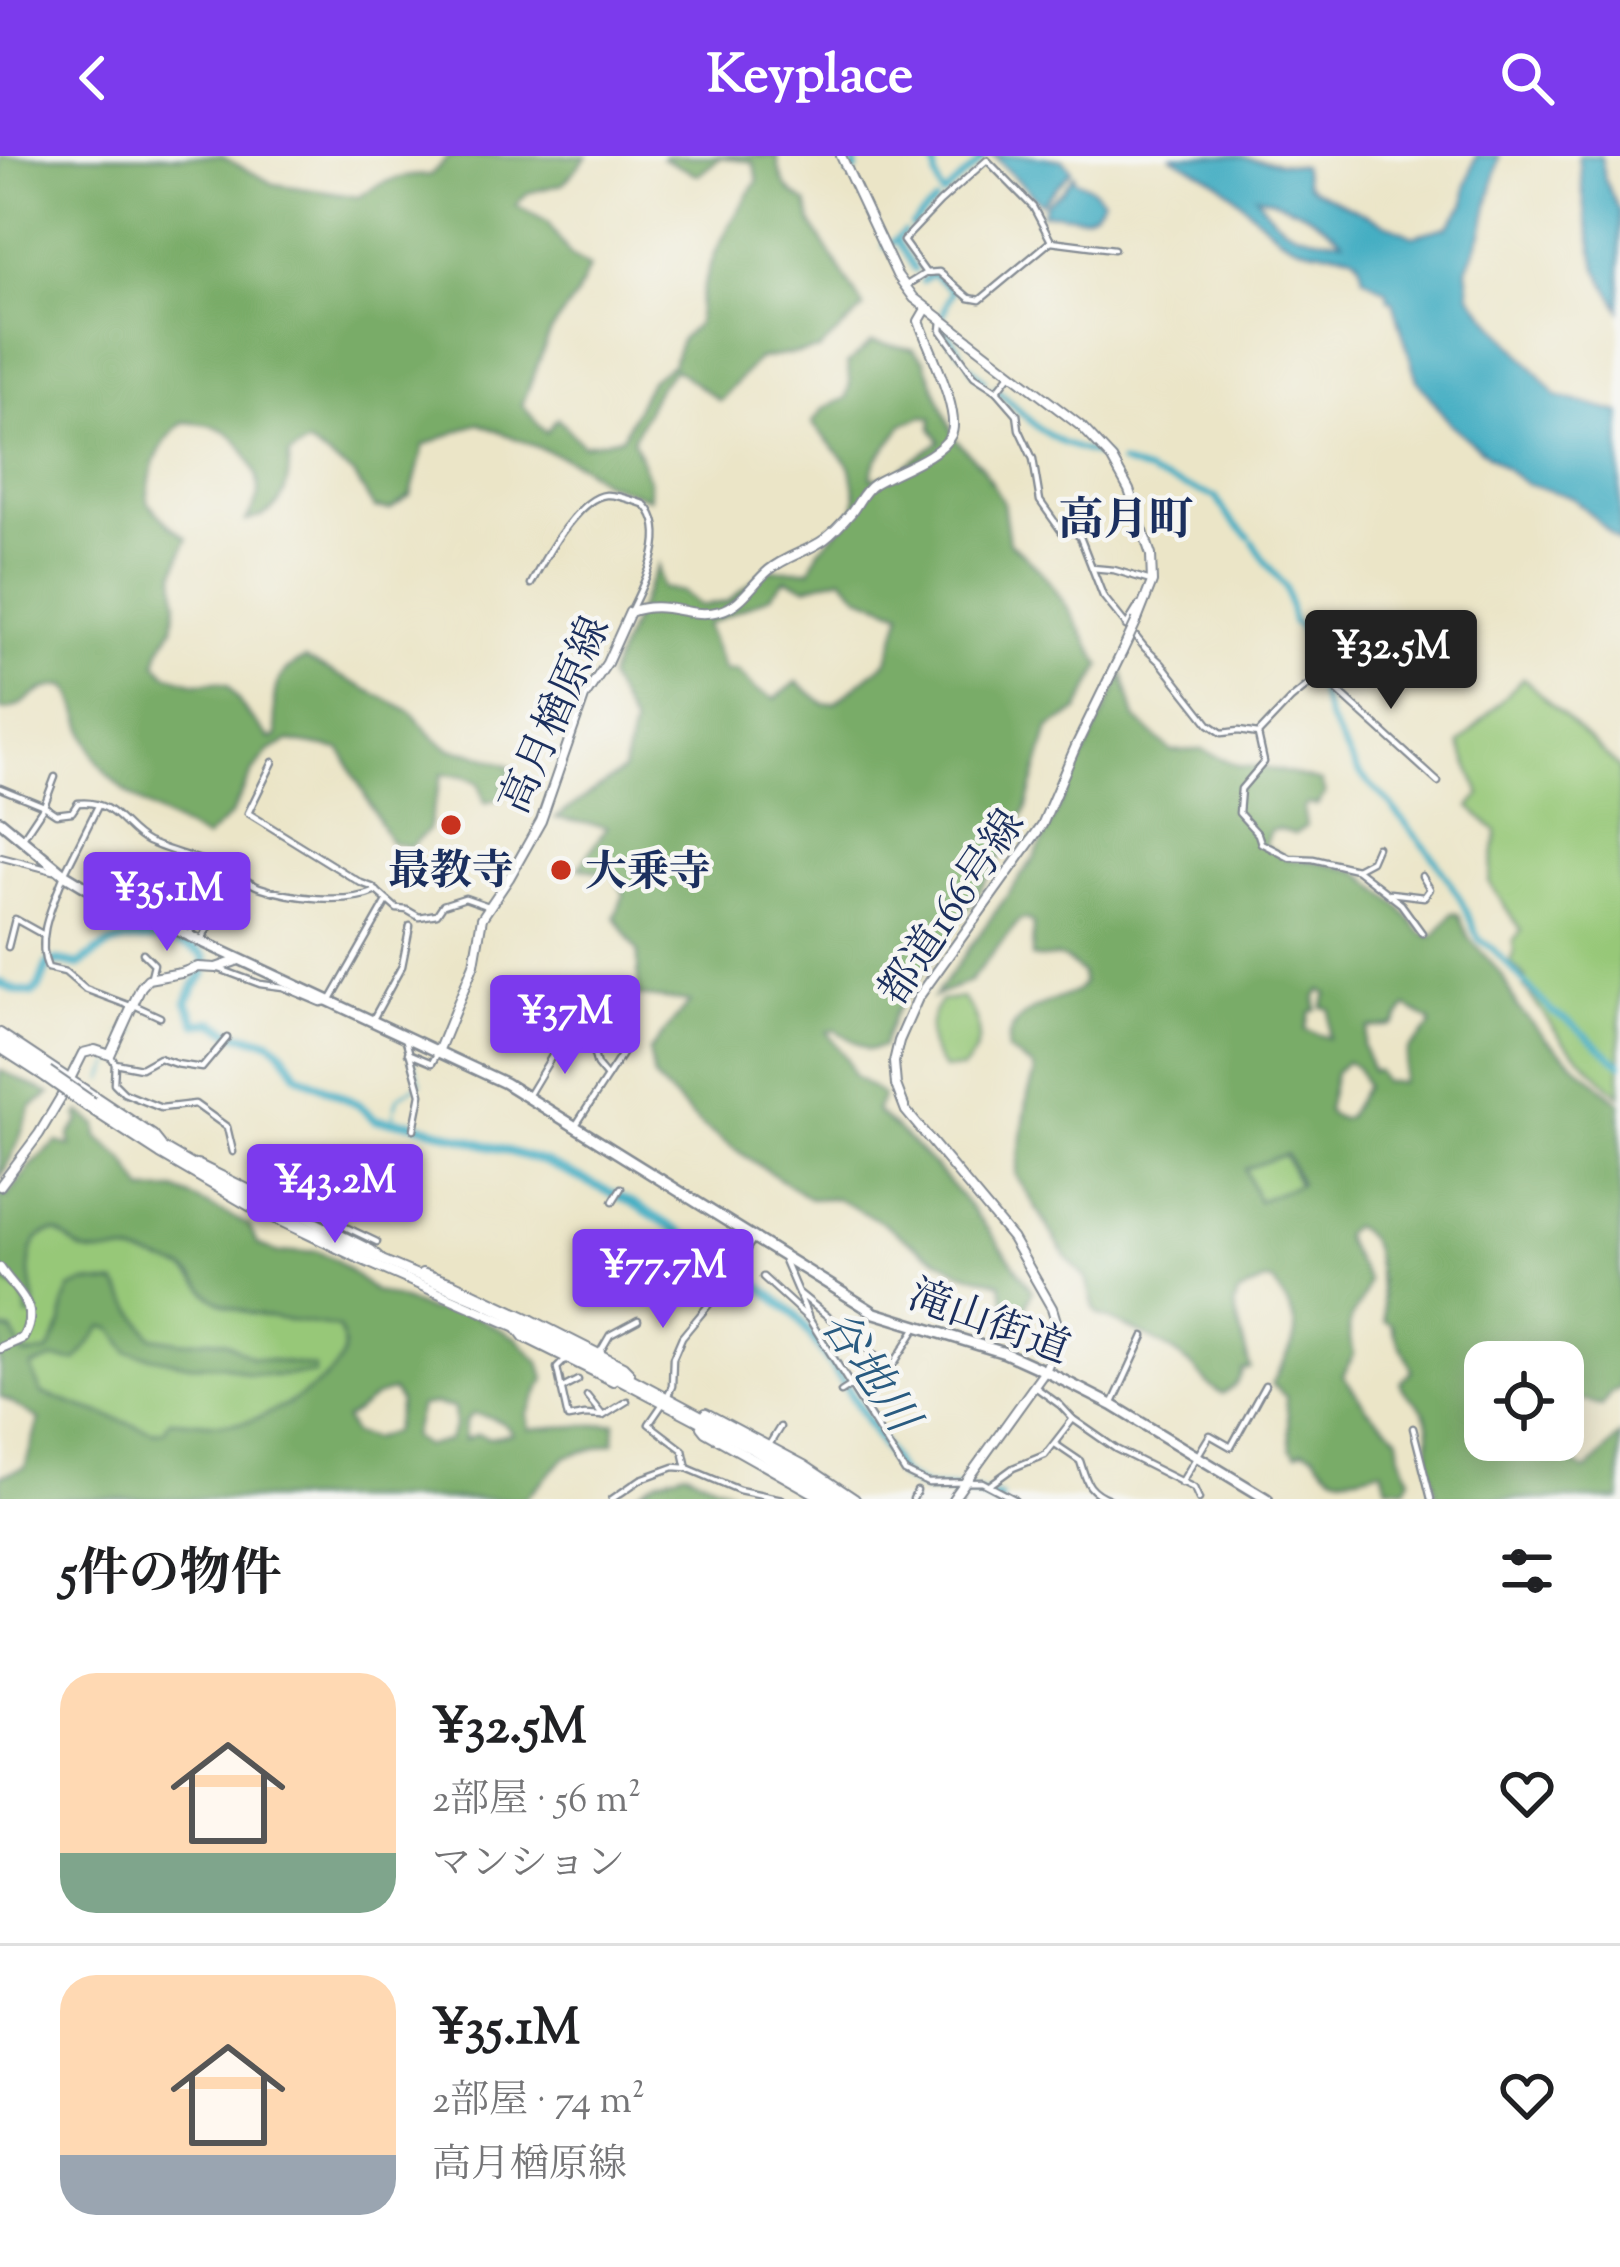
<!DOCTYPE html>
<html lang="ja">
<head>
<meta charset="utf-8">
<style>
  :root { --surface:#fff; --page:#f2f2f2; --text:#202124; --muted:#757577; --line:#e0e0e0; --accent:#7c3aed }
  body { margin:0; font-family:"Sorts Mill Goudy","Noto Serif JP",serif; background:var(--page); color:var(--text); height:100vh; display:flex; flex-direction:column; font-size:45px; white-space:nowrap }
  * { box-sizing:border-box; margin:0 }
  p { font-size:39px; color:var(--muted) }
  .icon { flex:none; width:66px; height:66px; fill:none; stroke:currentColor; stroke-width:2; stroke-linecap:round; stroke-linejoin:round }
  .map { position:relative; height:1343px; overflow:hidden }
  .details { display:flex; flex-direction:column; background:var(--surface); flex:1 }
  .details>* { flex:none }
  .fabs { position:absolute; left:1464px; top:1185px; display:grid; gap:24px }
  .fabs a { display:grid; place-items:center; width:120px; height:120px; border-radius:24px; background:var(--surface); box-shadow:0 6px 30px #0003; font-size:60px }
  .price { position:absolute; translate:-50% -102px; padding:0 27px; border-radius:12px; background:var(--accent); color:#fff; font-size:39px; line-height:78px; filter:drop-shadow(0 3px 6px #0008) }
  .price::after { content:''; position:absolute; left:50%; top:72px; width:36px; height:27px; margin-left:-18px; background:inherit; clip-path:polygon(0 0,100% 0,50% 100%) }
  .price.on { background:#222; color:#fff }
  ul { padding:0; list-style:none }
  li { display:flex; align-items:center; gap:36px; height:300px; padding:0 60px }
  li+li { border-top:3px solid var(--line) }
  li span { display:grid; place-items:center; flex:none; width:336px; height:240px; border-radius:36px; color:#555 }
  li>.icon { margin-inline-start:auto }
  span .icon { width:144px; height:144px; fill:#fffc; stroke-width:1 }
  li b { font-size:51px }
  h2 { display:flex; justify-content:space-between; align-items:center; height:144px; padding:0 60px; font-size:51px }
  header { display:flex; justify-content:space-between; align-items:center; height:156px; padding:0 60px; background:var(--accent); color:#fff; font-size:54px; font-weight:700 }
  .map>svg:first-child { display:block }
</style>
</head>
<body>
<header><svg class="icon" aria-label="back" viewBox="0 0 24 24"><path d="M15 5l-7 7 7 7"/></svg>Keyplace<svg class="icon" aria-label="search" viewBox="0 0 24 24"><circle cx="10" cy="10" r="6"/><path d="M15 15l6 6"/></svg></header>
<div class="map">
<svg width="1620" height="1343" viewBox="0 0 1620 1343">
  <rect width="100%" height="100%" fill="#f6f6f2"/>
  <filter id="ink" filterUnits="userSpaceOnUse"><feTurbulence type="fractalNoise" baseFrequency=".00833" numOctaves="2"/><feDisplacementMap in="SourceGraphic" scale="24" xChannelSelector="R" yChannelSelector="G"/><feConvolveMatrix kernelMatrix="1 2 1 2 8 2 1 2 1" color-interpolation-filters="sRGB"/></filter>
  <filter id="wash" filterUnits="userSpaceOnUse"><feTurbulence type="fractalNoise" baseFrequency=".004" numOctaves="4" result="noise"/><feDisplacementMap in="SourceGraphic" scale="48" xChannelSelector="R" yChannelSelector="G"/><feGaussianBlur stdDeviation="2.7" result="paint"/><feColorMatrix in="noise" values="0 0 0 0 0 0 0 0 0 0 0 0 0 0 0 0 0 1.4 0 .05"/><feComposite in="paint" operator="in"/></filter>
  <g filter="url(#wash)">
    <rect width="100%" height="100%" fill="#ebe5c7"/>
    <!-- green -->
    <g fill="#97c878" stroke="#597c6b" stroke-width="3">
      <path d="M1523,522l97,91v327l-57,-55 -39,-54 2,-9 -16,-16 4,-11 -1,-10 8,-10 -32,-49 8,-50 -27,-25 11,-12 -22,-51z"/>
      <path d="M962,842c21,22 23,50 0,71h-18c-19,-21 -19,-45 -3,-68z"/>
      <path d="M1284,998l15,32 -42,15 -12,-32z"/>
      <path d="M43,1063l92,26 226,92 -26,67 -162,37 -173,-48v-115l7,6 11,-15z"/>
    </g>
    <!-- forest -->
    <g fill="#79ac68" stroke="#4a6e63" stroke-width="3" fill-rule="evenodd">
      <path d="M0,0h221l53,28 85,13c26,-18 39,-21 71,-22l20,-19h137l-24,28 -36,9 -11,12 31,17 24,34 18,11 -12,28 -26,35 -29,75 24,28 11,-15 26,27 39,-8 29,-58 21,-14 9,-26 16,-15c5,-56 30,-98 61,-144l-5,-18 -32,-5 -23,18 -36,-17 3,-2h112c4,27 7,33 30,47l5,21 52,84 -45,42 -61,9 -38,42 -45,-32 -17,18 -25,52 16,41v18l-47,-17 -23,-17 -101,-41 -54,22 -13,50 -21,15 -16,-2 -20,-33 -46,-31 -19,11c1,33 -6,59 -43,66 4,-8 11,-18 12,-27 1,-10 -1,-20 -6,-29 -16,-34 -31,-41 -69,-43 -26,23 -33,46 -36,80l22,23 18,13 -12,34 2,30 -4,25 -13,22 -4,14 10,11 30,9 22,-1 10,3 20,30 22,24 7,-2c-4,-35 -10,-62 28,-78l105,52 25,28 15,10 27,5 36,13 -10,18v13l-18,5 -6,-20 -14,-7 -23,-2 -14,56 -18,17 -20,-5 -49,-92 -52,-9 -20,10 -17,22 -21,42 -26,24c-39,-22 -86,-42 -109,-81 -11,-19 -16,-44 -24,-65l-6,-7c-33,-2 -39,25 -66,24z"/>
      <path d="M872,186l40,7 12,11 31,79 27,28 21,35 6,41c45,31 64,77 92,122l-23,46 -29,17 -23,82 -18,36 -36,57 -77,110 -13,34 -14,3 -33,-20 -8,2 21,29 6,15 29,19 -7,16c61,51 112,114 156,180l-11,29 -13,-1 -7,-36 -39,-11 -39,-21 -41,-29 -47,-24 -25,1 -68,-45 -39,-27 -49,-49 -5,-27 41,-49 -52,-6v-44l-23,-35 9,-23 -12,-23 -15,1 -18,-5 28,-40 -51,-9 67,-47 10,-45 -25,-48 50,-113 4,23 21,4 17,14 27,-4 39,-32h44l9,-20 35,-37 2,-16 -5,-29 -39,-45 12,-15 22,-10 4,-15 -3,-19zM923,260l9,2 -1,10 9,13c-22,14 -43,37 -69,37 2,-23 22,-34 32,-54zM842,421l18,19 42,16 -14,48 -53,43 -11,1 -27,-22 -22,17 -19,-9 -19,-19h-13l-18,-46 64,-29 16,-17 20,8z"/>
      <path d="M1123,518l12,44 36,33 32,-1 37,16 37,4 44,12 4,12 -8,11 -9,-1 -5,4 3,18 -11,8 -17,-5 -8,2 -6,14 24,14 24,2 45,10 42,35 21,26 11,5 6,-3 15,-21 6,1 11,24 33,37 15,32 30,33 73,63v285l-10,5 -8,13c-14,-2 -18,-11 -32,-1l-2,9 6,12 -10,28 2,5 19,11 4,-2 31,-33v64h-183c-2,-13 -7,-26 -8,-39 -2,-16 4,-32 -5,-48 -7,-13 -18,-13 -24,-30l12,-11c-5,-22 -15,-22 -20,-46l-8,-4c-1,-14 -2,-28 -5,-42 -5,-24 -1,-40 -26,-53l-9,8 2,9 22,38c-8,39 -28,28 -14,73l-11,21 25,35 30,26 2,19 10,22 -5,11 -18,-2 -5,-17c-30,8 -50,16 -68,-16l-11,-3 -7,4 -5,-5 -5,-52 -14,-13c26,-50 35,-51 1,-102l-8,-1 -27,13 -4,12 16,62 -8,2c-3,13 -8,18 -20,24 -15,-7 -23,-23 -36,-33 -26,-21 -58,-33 -88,-47l-4,-6 -8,-29 -21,-24 -49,-80 12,-80 7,-21 -2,-7 -25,-16c-4,-38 42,-48 69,-60l6,-7 -1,-11c-8,-6 -15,-16 -26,-16 -10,0 -15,3 -24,0l1,-34 -7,-4 -6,1 -50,61 -36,16 101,-140zM1320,834l7,4 -5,13 8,2 -2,29 -23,-8 5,-18 6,-3v-12zM1407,851l23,14 1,5 -23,24 -7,32h-18l-5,-11h-7l-8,-26 5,-17 25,-3zM1346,906c12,3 15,13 19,24l-18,31 -6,2 -12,-5 -2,-4 8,-37zM1286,998l14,30 -42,17 -13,-32zM1485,1206h78v78h-78z"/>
      <path d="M0,914l50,24 -19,13 -14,38 -17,34z"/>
      <path d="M80,956l17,13 1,12 28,25 18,29 32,-1 73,35 8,19 21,9 38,-2 19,8 39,32 27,8 28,12 35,-1 52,28 23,24 6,17 -18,36 2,14c29,-3 57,-2 86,-6l-1,20 -47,13 -43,43h-524v-23l25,-9 14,-47 -39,-24v-67l12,2 13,24 23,-3 14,-28 2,-21 6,-14 16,-7 30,2 36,53 31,5 28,-3 15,3 26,15 63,10 -1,7 -37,2 -29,-2 -24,-9h-34l-62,-13 -15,-23 -10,-3 -27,35 -22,-2 -23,8 10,26 113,39 10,-1 6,-11c24,1 55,7 78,1 26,-7 84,-39 94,-64 4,-10 0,-19 -3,-29 -36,-7 -75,-9 -109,-21 -26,-8 -33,-33 -49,-39 -15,-6 -37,-12 -53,-15 -15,-2 -31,3 -46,-3 -9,-4 -21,-20 -30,-18 -35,6 -19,60 -15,82l-10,1 -3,-20 -24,-17v-97l7,16 22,-29 28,-26 14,4 -2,-10 11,-15 -3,-5zM393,1235l7,11 -7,30 -21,7 -19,-5 -8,-15c20,-11 25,-24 48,-28zM435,1248l19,4 1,18 -7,15 -22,5 -14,-9 8,-31zM473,1258c15,2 32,6 39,20l-23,4 -12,-4 -13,6 1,-18z"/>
      <path d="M685,1315l53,23 1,5h-111l28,-19z"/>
    </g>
    <!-- water -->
    <g fill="#44aec3" stroke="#306e90" stroke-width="3" fill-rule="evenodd">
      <path d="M994,0h39l30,4 9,10 -31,33z"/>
      <path d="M1170,0h61l71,10 4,18 7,5 100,47 34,-9 18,-23 1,-18 10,-30h23l-17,77 -15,36 3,26 87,101 63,17v129l-48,-45 -46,-13 -55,-42 -21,-19 -33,-43 -24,-79 -5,-2 -1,-8 -24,-14c-5,-29 -15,-24 -41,-26 -46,-3 -67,-41 -101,-67 -15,-11 -34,-19 -51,-28zM1256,39c30,8 63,21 86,45 -41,-3 -64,-8 -86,-45z"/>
      <path d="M1578,0h23l4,24 15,32v97l-23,-40 -11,-53z"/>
      <path d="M1075,17l-1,6 18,9 11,11c-13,31 -39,10 -61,15l4,-11 17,-13z"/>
    </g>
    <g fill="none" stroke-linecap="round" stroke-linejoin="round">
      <!-- stream -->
      <g stroke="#44aec3" stroke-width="3">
        <path d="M122,878l15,-2"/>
        <path d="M413,903l8,24"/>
        <path d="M104,923l8,-16"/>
        <path d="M395,951l3,-10 17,-11"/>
        <path d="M394,956v10"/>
      </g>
      <!-- canal -->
      <g stroke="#44aec3" stroke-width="6">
        <path d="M932,0l4,17"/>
        <path d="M849,17l7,-3 -2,-14"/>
        <path d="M936,21l7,19 40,-37 -3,-3"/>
        <path d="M911,70l25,-24"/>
        <path d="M896,83l19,31"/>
        <path d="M884,88l2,3 18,-15"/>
        <path d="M922,125l10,-7 20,16 -10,27"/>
        <path d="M945,173l16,23"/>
        <path d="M970,210l14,15"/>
        <path d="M995,232l43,40 24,15 43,15"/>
        <path d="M1121,307l28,10"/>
        <path d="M1153,320l63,21 13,21 20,19"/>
        <path d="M1253,386l13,21 19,23"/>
        <path d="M1286,432l7,34 7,5 8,21v9"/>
        <path d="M1307,504l7,17"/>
        <path d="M1316,525l12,37 28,51"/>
        <path d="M1358,616l31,31"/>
        <path d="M1392,651l43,52 25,39 19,41 13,9 61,65 16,8 51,43"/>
      </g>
      <!-- river -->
      <path stroke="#44aec3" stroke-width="9" d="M0,827l16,8 16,2 7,-6 9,-23 10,-3 21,4c11,-7 20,-16 33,-21 25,-9 74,-7 93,13l-1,17 -10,12 -7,16 10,22 16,-2 22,12 34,7 12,9 17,25 61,30 16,15 36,3 134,39 88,41 103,64 60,48 48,68 57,92 25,14 41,2 33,8"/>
    </g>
  </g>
  <g filter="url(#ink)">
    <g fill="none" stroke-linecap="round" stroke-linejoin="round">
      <!-- minor casing -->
      <g stroke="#838a92" stroke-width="9">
        <g id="minor">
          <path d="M926,117l-23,-32 37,-39 47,-42 46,47 18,34"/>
          <path d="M905,130l21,-13 13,-1 30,26 11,2 71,-59 63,8"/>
          <path d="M942,165l-1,9 33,46 23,15 20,23 2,15 14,30 7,42 22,31 13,1 5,4 23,59 42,52 17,16 47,60 13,9 17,-2 19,3 33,-35 28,-23 10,7 109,99"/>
          <path d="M997,235l14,-18"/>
          <path d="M1092,412l22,2 37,11"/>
          <path d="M531,428c12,-23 46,-86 75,-89 12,-1 27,6 38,9"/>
          <path d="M630,456c14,-29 41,-78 16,-106"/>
          <path d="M1126,470l13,-21"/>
          <path d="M1258,579l6,27 -23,27 -2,24 19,21 3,9 29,15 23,1 43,10 45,35 21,29"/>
          <path d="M273,606l-25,51 113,70 11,4 25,22 10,1 12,7 18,-3 6,-9 22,-7 23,8"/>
          <path d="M0,632l44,18 12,8 16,-2 6,-9c37,-4 45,27 70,39 25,11 53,17 79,27 11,5 21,14 32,18 32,11 86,18 118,4"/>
          <path d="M22,683l22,-33 11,-29"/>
          <path d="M0,701l54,14"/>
          <path d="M1356,713l15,-8 6,-14"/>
          <path d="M64,718l34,-68"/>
          <path d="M64,719c-11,29 -29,63 -16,93l17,4 20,17 48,18"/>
          <path d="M1390,737l34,4 6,-8 -8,-13"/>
          <path d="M189,780l18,-33"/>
          <path d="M203,782l13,-28"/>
          <path d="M8,791l7,-28 27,15"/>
          <path d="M143,797l11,11 -3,12"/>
          <path d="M217,812l43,16 23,3 38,16 9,-2 57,-100"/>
          <path d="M134,849l26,12"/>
          <path d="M372,865l30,-55 8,-40"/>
          <path d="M588,878l9,31 10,12"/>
          <path d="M405,881l16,57 -7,35"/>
          <path d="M408,897l24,10 5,-9"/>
          <path d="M110,899l5,8 -1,20 10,10 37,15 34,-4 32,23 6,25"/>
          <path d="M115,907l26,5 18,-10 17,6 26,4 25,-30"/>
          <path d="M528,940l36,-60"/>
          <path d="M576,969l48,-74 5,-31"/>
          <path d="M613,1045l8,-13"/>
          <path d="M312,1055l65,31"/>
          <path d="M784,1104l24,56"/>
          <path d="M763,1121l46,42 96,153 23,11 54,-1 32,17"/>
          <path d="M799,1137l92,75 26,-41"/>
          <path d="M599,1198l11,-19 28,-15"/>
          <path d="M567,1202l-10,10 11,50 17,-3 18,1"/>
          <path d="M1034,1230l26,19 13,14 43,30 78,39 5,11"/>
          <path d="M561,1233l17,-9"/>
          <path d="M841,1236l11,-7"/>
          <path d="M668,1239l4,-9 1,-28 9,-21 34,-41 36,-55"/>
          <path d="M587,1240l16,20 24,-15"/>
          <path d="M662,1249l-13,19 34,26 4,18"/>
          <path d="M1112,1249l32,-69"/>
          <path d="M1413,1272l18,71"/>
          <path d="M1055,1288l25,17c7,21 7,29 29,38"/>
          <path d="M769,1289l11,-18"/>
          <path d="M1181,1327l29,-48 21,12 34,-62"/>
          <path d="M991,1328l22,-16 32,-13 28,-36"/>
          <path d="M612,1343l29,-20 33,-12 13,1 52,22 43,9"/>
          <path d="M913,1343l4,-8"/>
        </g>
      </g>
      <!-- secondary casing -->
      <g stroke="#838a92" stroke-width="12">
        <g id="secondary">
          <path d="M841,0l56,119 17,23 168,129 30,32 17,31 22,65 1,27 -15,38"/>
          <path d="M0,877l153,102 8,10"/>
          <path d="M0,884l48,31"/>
          <path d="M0,892l45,29"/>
          <path d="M438,896l36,-88 8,-46 27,-40 32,-57 43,-124 23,-34 23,-51c36,-14 59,8 90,-1 22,-6 32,-27 49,-41 17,-14 40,-19 56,-31 9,-7 19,-18 26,-26 8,-10 12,-22 23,-29 19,-12 67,-28 77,-49 11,-22 -24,-90 -32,-114l7,-12"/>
          <path d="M93,946l70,46 97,56 72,35 142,60 82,39 215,115 77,46"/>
          <path d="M89,952l71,46 91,53 107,51 179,78 218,115 79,48"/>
          <path d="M197,1008l174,86 9,8"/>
          <path d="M0,1030l39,-52 22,-37 22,-44 12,-3 15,5 31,-68 7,-8 33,-6 17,-6 18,1 23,-8"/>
          <path d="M0,1112c17,26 41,37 23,70l-23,10"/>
          <path d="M422,1117l30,10 80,37 91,46 7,7"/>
          <path d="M517,1172l7,9 89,44"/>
          <path d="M706,1257l98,52 51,34"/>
          <path d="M701,1271l4,5 119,67"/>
          <path d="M953,1343l92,-128 12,-28 -1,-22 -4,-13 -40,-70 -106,-127 -10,-26 -2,-23 5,-21 19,-43 124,-173 34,-79 46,-94"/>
        </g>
      </g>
      <!-- trunk casing -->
      <g stroke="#838a92" stroke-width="14">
        <path id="trunk" d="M0,665l64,53 23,14 418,195 370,230 130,40 40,18 67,34 155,94"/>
      </g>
      <!-- minor -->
      <use href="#minor" stroke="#fff" stroke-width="4.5"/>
      <!-- secondary -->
      <use href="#secondary" stroke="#fff" stroke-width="8"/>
      <!-- trunk -->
      <use href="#trunk" stroke="#fff" stroke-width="9"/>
      <!-- secondary-bridge casing -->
      <g stroke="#838a92" stroke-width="12" stroke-linecap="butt">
        <g id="secondary-bridge">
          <path d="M1122,496l15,-32"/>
          <path d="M48,915l45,31"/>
          <path d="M45,921l44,31"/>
        </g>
      </g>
      <!-- secondary-bridge -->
      <use href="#secondary-bridge" stroke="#fff" stroke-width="8"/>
    </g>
  </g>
  <!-- markers -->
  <g fill="#c8321e" stroke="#f6f6f2" stroke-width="4.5">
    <circle cx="451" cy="669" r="12"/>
    <circle cx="561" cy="714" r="12"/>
  </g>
  <g text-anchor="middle" stroke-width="9" stroke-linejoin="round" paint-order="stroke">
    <!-- street labels -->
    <g font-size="42" fill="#1b2f5e" stroke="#f6f6f2">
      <text transform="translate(553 558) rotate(-66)" y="15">高月楢原線</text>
      <text transform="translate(950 750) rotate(-56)" y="15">都道166号線</text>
      <text transform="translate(990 1164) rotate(20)" y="15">滝山街道</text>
    </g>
    <!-- poi labels -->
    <g font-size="42" font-weight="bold" fill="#1b2f5e" stroke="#f6f6f2">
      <text x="451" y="728">最教寺</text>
      <text x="585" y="729" text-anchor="start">大乗寺</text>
    </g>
    <!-- neighbourhood labels -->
    <g font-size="45" font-weight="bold" fill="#1b2f5e" stroke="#f6f6f2">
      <text x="1126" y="378">高月町</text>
    </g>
    <!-- water labels -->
    <g font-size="45" font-style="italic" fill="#295b81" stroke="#f6f6f2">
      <text transform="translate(871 1214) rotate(56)" y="16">谷地川</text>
    </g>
  </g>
</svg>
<div class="fabs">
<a><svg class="icon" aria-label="locate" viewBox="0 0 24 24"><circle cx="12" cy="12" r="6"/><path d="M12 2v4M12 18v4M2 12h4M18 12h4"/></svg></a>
</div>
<b class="price on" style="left:1391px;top:556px">¥32.5M</b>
<b class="price" style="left:167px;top:798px">¥35.1M</b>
<b class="price" style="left:565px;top:921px">¥37M</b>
<b class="price" style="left:335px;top:1090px">¥43.2M</b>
<b class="price" style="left:663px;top:1175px">¥77.7M</b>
</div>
<section class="details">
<h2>5件の物件<svg class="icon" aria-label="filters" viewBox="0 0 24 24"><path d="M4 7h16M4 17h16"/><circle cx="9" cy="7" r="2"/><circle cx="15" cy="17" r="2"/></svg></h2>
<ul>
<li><span style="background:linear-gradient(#ffd9b3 75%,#7fa58c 0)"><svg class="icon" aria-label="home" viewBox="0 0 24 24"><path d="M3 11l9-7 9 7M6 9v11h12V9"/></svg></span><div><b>¥32.5M</b><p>2部屋 · 56 m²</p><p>マンション</p></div><svg class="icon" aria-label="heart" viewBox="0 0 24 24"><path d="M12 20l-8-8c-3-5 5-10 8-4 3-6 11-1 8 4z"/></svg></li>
<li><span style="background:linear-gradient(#ffd9b3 75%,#9aa5b1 0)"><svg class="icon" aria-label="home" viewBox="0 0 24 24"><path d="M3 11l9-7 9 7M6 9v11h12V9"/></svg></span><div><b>¥35.1M</b><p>2部屋 · 74 m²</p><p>高月楢原線</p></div><svg class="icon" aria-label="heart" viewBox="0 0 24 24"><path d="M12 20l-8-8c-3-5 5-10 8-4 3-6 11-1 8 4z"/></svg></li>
</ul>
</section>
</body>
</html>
